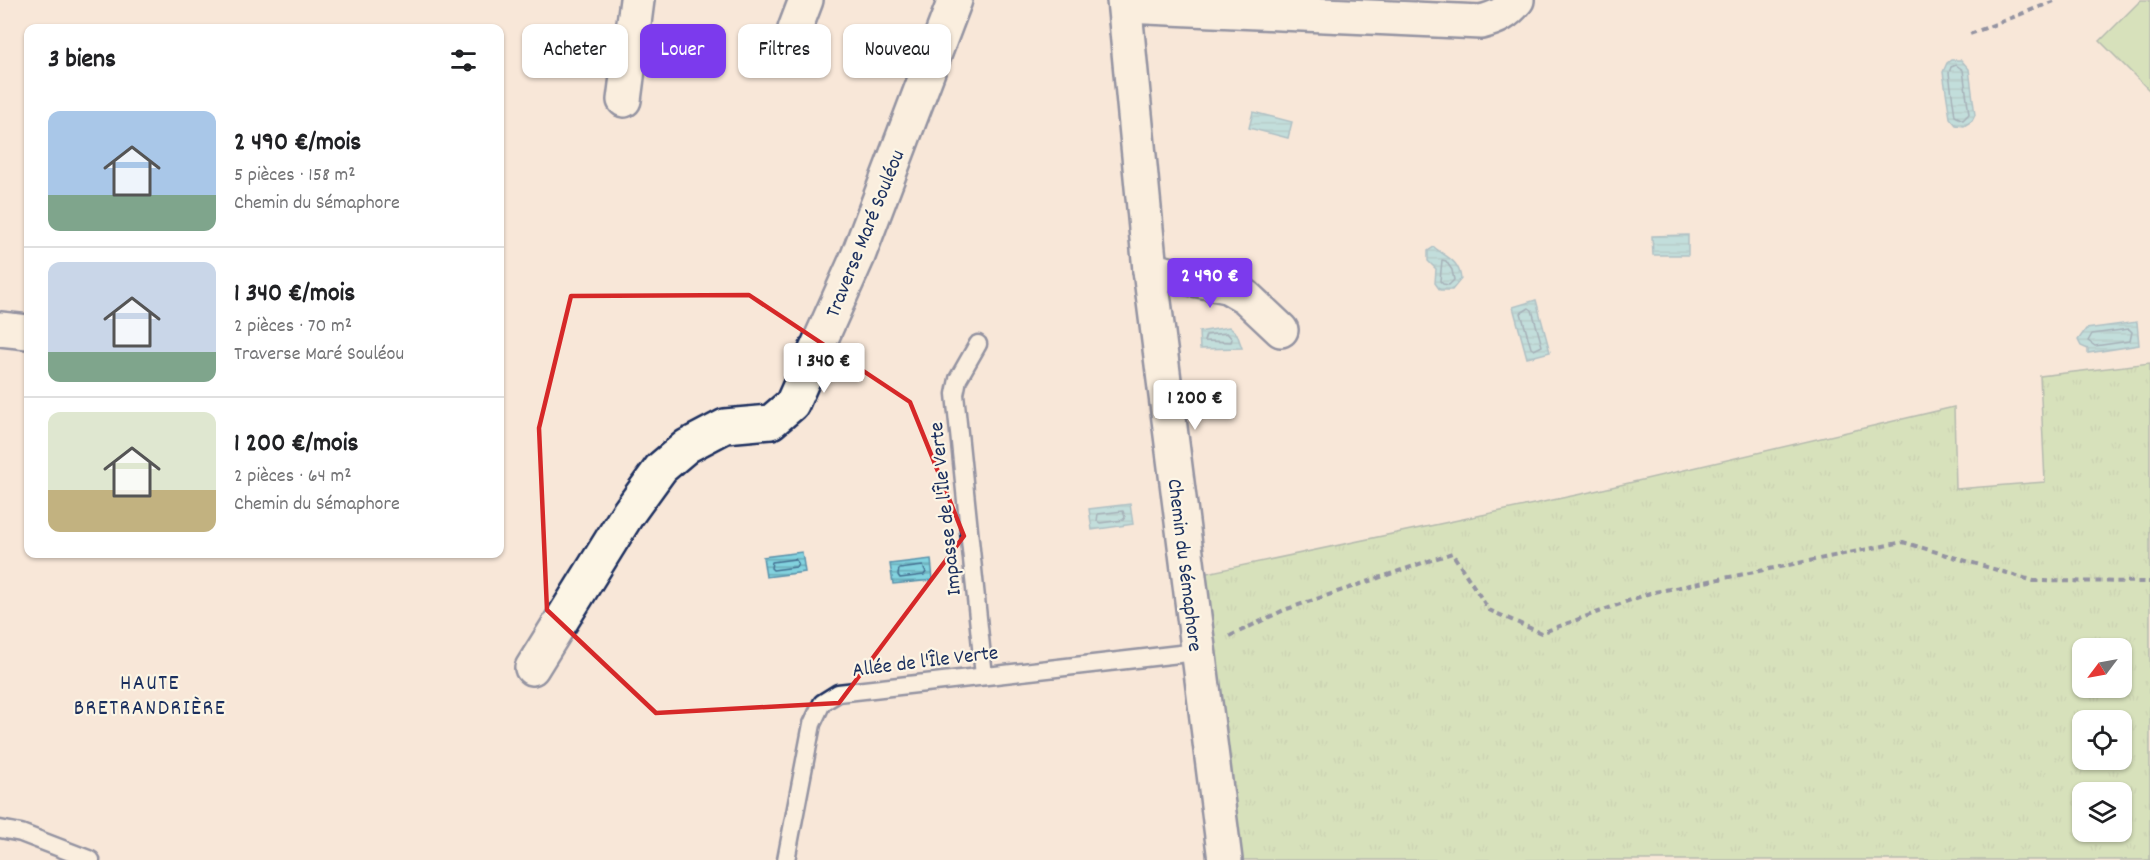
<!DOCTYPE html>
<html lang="fr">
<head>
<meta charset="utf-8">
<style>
  :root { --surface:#fff; --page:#f2f2f2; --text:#202124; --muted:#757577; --line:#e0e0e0; --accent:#7c3aed }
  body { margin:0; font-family:Dekko,sans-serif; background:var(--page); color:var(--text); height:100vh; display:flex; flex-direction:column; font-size:22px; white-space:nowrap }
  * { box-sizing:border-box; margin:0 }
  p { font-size:20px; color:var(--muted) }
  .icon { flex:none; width:33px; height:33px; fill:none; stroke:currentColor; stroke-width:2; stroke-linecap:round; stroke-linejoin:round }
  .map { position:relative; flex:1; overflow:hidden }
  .details { position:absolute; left:24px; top:24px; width:480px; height:534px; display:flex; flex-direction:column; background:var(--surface); border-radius:12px; box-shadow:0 2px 4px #0004 }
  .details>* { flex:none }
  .hud { position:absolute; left:522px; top:24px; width:570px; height:54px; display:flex; gap:12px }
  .needle { width:39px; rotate:238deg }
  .fabs { position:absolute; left:2072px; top:638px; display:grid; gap:12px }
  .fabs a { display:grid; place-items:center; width:60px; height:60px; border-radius:12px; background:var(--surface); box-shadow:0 2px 4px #0004; font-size:30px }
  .price { position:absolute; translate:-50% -51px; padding:0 14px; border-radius:6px; background:#fff; color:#222; font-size:20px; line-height:39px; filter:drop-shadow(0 2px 3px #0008) }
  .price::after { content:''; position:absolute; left:50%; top:36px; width:18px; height:14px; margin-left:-9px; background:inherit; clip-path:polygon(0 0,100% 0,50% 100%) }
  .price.selected { background:var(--accent); color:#fff }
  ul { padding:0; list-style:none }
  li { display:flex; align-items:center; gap:18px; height:150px; padding:0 24px }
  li+li { border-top:2px solid var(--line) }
  li span { display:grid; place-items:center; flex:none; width:168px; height:120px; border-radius:12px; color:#555 }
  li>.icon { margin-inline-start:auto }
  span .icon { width:72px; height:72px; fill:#fffc; stroke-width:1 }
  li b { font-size:26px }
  h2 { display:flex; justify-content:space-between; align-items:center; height:72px; padding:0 24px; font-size:26px }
  .pill { padding:0 21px; border-radius:12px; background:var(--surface); box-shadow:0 2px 4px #0004; font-size:21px; line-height:54px }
  .pill.selected { background:var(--accent); color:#fff }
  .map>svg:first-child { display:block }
</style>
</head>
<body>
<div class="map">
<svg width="2150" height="860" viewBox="0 0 2150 860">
  <defs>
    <pattern id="grass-tufts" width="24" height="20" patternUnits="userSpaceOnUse" patternTransform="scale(1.5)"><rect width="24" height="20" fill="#b0da98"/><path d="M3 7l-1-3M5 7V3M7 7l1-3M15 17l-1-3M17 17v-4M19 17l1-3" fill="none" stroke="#97bb85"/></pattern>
    <pattern id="water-rules" width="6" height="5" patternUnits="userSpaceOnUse" patternTransform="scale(1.5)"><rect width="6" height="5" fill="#82d2de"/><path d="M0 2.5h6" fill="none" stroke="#6aabb7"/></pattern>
  </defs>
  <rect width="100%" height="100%" fill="#f8e7d8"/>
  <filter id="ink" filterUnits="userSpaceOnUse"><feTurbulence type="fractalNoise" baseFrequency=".0167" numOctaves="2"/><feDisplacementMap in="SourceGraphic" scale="12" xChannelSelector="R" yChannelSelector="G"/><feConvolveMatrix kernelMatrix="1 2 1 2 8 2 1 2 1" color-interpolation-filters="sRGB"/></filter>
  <g filter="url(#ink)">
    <!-- grass -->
    <path fill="url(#grass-tufts)" stroke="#66847b" stroke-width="1.5" fill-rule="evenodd" d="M2150,363v497h-912l-36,-286 384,-81 368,-86 2,82 89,-7 -5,-106zM2082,648h39v39h-39zM2082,720h39v39h-39zM2082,792h39v39h-39z"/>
    <!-- pitch -->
    <path fill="#b0da98" stroke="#66847b" stroke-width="1.5" d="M2141,0h9v91l-50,-50z"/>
    <!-- water -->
    <g fill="url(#water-rules)" stroke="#5991ab" stroke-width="1.5">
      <path d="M1951,60h10l8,9 6,46 -3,6 -8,5 -8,-1 -6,-7 -7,-46 4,-9z"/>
      <path d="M1253,112l39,10 -4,16 -39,-10z"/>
      <path d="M1688,235v20h-35l-1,-19z"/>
      <path d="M1434,247c11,10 25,12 27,32l-9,11h-12l-5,-7 1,-14 -8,-8v-10z"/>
      <path d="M1536,300l14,52 -23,6 -14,-51z"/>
      <path d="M2137,322l2,23 -51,8v-4l-7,-3 -3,-6 8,-11z"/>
      <path d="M1229,327l8,7 5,14 -42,1 -1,-17z"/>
      <path d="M1130,504l3,20 -41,6 -3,-21z"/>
      <path d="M802,552l3,20 -39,5 -3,-20z"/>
      <path d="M931,559l2,21 -40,4 -3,-20z"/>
    </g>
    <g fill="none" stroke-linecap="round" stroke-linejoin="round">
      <!-- shore -->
      <g stroke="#447091" stroke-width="1.5">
        <path d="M1956,65l7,5 6,44 -6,6 -8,-4 -6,-43 2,-6z"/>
        <path d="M1442,260l4,1 6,9 2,10 -5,5 -6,-1 -3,-3z"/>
        <path d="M1529,308l3,2 10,36 -8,4 -3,-2 -10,-35z"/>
        <path d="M2129,329l3,3 -2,9 -35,5 -7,-5 4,-7z"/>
        <path d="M1227,333l5,6 -1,3 -27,-1 2,-6z"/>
        <path d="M1123,511l2,6 -2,3 -23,3 -3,-2 1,-7z"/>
        <path d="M795,559l3,4 -2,4 -23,3 -2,-2 1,-6z"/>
        <path d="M923,566l3,6 -2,3 -24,3 -2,-3 1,-6z"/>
      </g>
      <!-- lane casing -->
      <g stroke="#1b2f5e" stroke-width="21">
        <g id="lane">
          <path d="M978,344l-20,35 -3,15 29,282"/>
          <path d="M0,829l21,4 70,27"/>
          <path d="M786,860l26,-136 10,-21 16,-10 359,-41"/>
        </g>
      </g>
      <!-- street casing -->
      <g stroke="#1b2f5e" stroke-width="38">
        <g id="street">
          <path d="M1124,0l26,270 75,590"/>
          <path d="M1125,6l356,16c16,-4 26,-9 36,-22"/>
          <path d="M795,29l11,-29"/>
          <path d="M624,100l13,-100"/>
          <path d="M1150,270l77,16 19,11 35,33"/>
          <path d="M0,329l28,3"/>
          <path d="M532,668l95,-153 34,-47 26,-22 38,-20 46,-4 21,-18 66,-148 97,-256"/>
        </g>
      </g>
      <!-- path -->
      <g stroke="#1b2f5e" stroke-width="4" stroke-dasharray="6 4.5" stroke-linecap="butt">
        <path d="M1970,34l87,-34"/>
        <path d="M1230,636l54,-26 168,-57 37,57 52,23 109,-40 253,-51 131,39 116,1"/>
      </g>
      <!-- lane -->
      <use href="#lane" stroke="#fcf5e5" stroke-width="16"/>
      <!-- street -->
      <use href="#street" stroke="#fcf5e5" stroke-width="33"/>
    </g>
  </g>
  <!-- marked area -->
  <path d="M0 0H2150V860H0ZM749,295l161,107 54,134 -125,167 -183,10 -109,-103 -8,-182 32,-132z" fill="#f8e7d8" fill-opacity=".55" fill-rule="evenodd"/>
  <path fill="none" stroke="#d62828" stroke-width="4.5" stroke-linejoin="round" d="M749,295l161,107 54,134 -125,167 -183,10 -109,-103 -8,-182 32,-132z"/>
  <g text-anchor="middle" stroke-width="4.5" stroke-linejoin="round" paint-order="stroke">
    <!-- street labels -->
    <g font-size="21" fill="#1b2f5e" stroke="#fcf5e5">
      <text transform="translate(864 233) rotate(-68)" y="7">Traverse Maré Souléou</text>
      <text transform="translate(944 509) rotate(-96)" y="7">Impasse de l'Île Verte</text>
      <text transform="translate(1186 565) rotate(83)" y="7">Chemin du Sémaphore</text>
      <text transform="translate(925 660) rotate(-7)" y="7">Allée de l'Île Verte</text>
    </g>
    <!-- neighbourhood labels -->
    <g font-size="22" letter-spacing="1.5" fill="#1b2f5e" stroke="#fcf5e5">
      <text x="150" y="689">HAUTE<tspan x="150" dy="25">BRETRANDRIÈRE</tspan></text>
    </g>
  </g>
</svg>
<div class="fabs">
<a><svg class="needle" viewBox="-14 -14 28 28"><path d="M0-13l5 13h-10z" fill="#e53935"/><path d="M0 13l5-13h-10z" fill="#757577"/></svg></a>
<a><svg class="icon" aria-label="locate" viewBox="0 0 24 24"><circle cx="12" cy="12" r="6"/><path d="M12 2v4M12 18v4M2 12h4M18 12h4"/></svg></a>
<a><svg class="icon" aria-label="layers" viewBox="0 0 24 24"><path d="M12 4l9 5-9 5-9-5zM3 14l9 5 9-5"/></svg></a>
</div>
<b class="price selected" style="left:1210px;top:309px">2 490 €</b>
<b class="price" style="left:824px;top:394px">1 340 €</b>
<b class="price" style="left:1195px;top:431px">1 200 €</b>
<div class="hud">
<a class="pill">Acheter</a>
<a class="pill selected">Louer</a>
<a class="pill">Filtres</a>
<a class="pill">Nouveau</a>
</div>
<section class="details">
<h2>3 biens<svg class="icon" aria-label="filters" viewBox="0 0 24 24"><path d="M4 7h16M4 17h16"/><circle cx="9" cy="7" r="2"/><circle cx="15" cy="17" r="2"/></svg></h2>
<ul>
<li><span style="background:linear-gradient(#a9c7e8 70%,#7fa58c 0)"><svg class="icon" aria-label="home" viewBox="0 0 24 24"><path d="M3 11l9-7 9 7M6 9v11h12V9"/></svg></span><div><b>2 490 €/mois</b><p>5 pièces · 158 m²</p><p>Chemin du Sémaphore</p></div></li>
<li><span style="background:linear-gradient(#c9d6e8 75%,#7fa58c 0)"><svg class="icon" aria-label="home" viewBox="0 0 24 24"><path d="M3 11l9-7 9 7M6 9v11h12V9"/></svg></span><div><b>1 340 €/mois</b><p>2 pièces · 70 m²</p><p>Traverse Maré Souléou</p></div></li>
<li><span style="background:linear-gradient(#dfe7d0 65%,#c2b280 0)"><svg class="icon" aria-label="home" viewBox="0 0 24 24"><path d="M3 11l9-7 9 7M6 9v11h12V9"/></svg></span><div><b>1 200 €/mois</b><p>2 pièces · 64 m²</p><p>Chemin du Sémaphore</p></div></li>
</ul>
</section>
</div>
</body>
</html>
